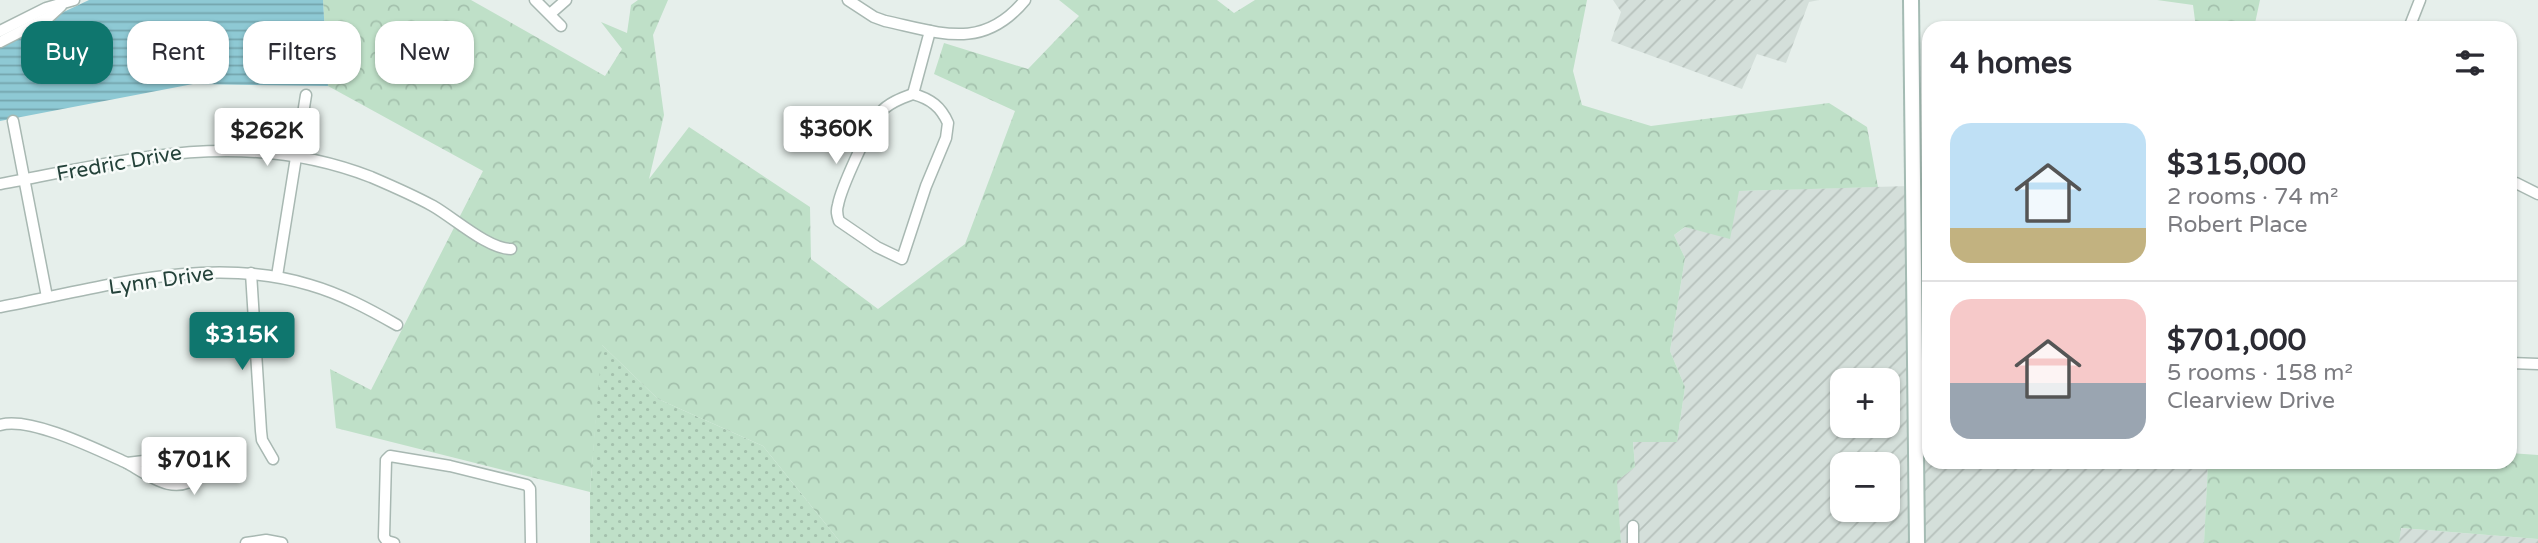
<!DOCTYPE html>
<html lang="en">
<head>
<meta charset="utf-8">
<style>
  :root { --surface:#fff; --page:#f7f7f7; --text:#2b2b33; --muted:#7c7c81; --line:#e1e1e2; --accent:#0f766e }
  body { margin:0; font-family:"Varela Round",sans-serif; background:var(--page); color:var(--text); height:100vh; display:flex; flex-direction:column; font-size:26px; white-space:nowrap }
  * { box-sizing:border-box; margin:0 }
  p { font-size:23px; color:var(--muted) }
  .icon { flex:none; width:38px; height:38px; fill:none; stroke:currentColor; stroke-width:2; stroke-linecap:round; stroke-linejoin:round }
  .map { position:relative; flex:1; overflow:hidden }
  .sheet { position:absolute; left:1922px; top:21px; width:595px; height:448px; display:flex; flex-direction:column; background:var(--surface); border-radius:21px; box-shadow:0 2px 5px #0004 }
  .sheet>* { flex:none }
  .guide { position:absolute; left:21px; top:21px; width:665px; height:63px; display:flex; gap:14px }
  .tools { position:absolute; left:1830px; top:368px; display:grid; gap:14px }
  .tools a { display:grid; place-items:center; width:70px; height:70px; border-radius:14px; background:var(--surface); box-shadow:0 2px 5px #0004; font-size:35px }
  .price { position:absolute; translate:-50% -60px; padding:0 16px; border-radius:7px; background:#fff; color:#222; font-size:23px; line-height:46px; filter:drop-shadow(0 2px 4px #0008) }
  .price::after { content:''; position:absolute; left:50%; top:42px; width:21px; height:16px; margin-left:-10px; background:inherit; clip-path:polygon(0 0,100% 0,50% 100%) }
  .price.on { background:var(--accent); color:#fff }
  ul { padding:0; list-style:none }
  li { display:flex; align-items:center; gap:21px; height:175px; padding:0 28px }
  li+li { border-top:2px solid var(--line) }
  li span { display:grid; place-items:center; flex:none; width:196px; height:140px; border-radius:21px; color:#555 }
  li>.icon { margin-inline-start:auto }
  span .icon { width:84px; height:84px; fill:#fffc; stroke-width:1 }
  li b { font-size:30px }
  h2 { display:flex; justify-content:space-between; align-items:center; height:84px; padding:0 28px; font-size:30px }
  .chip { padding:0 24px; border-radius:21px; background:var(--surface); box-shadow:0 2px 5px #0004; font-size:24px; line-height:63px }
  .chip.on { background:var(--accent); color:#fff }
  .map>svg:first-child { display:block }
</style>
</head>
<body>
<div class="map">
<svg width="2538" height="543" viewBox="0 0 2538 543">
  <defs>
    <pattern id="industrial-furrows" width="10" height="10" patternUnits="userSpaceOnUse" patternTransform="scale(1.75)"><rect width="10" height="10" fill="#d4dfda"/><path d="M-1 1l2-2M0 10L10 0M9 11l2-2" fill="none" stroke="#b6c1bc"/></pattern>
    <pattern id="grass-dots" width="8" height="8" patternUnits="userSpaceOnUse" patternTransform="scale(1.75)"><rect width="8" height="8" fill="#bfe0c8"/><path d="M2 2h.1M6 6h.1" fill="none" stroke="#a4c1ad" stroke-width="1.8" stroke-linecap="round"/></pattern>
    <pattern id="forest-crowns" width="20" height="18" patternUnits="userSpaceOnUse" patternTransform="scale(1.75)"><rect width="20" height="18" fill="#bfe0c8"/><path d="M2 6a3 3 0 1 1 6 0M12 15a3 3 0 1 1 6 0" fill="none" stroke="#a4c1ad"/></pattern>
    <pattern id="water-rules" width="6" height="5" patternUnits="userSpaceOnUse" patternTransform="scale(1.75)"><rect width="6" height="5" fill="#8ec9d4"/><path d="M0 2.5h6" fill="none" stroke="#74a5ad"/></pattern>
  </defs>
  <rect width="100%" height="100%" fill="#e6efeb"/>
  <!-- industrial -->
  <g fill="url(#industrial-furrows)" fill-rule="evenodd">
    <path d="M1613,0h206l-10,2 -23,61 -29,-9 -15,35 -131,-48 10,-29z"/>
    <path d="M1909,186l2,107 17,12v157h280l-4,81h-583l-5,-62 19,-14 -2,-26 44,1 8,-55 -15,-36 15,-93 -11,-23 64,-44zM1843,380h45v45h-45zM1843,464h45v45h-45z"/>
    <path d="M2400,528l138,11v4h-139z"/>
  </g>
  <!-- grass -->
  <path fill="url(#grass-dots)" d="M601,344l57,55 105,47 78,97h-251v-51z"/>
  <!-- forest -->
  <g fill="url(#forest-crowns)">
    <path d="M323,0h148l134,76 17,-27 -21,-27 26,11 4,-28 7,-5h30l-15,35 11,80 -15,64 40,-52 121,80 1,52 67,50 87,-65 50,-133 -81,-37 10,-31 84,26 51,-53 -20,-16h158l17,13 21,-13h332l-14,71 9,34 69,21 178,-23 38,24 11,60 -139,4 -9,48 -45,-12 -11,8 11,23 -15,93 15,36 -8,55h-44l2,25 -18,14 4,62h-780l-78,-97 -105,-47 -56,-54 -12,147 -254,-64 -6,-59 41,21 112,-219 -155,-85z"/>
    <path d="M2157,0h103l-6,28h-58l-3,-23z"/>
    <path d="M2510,453l28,2v84l-137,-11 -2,15h-195l4,-81h302z"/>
  </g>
  <!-- water -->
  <path fill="url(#water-rules)" d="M89,0h234l5,86 -135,-2 -193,37v-79z"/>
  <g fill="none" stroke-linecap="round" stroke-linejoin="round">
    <!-- street casing -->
    <g stroke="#a8b8b2" stroke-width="13">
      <g id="street">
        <path d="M535,0l26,26"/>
        <path d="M848,0l26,17 11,4c56,12 98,30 140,-21"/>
        <path d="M550,14l16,-14"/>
        <path d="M2409,28l11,-28"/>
        <path d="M0,31l46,-23 28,-8"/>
        <path d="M0,42l49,-25 12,-11"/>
        <path d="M913,94c18,5 28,13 35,29l-2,15 -20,48 -24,73 -25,-12 -38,-26c-2,-6 -3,-10 -1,-16 3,-17 31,-78 42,-92 8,-10 22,-15 33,-19z"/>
        <path d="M913,94l17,-63"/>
        <path d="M13,121l34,176"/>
        <path d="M2516,183l22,11"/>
        <path d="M0,184c129,-24 242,-57 371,-7 21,9 42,18 62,29 21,12 55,43 78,43"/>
        <path d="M251,273l10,158 1,9 11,19"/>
        <path d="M277,276l29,-181"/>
        <path d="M0,307c100,-19 209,-53 310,-22 31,9 59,24 87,40"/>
        <path d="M2510,363l28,1"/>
        <path d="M0,425c30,-9 98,25 127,38"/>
        <path d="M194,455l4,1 5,6 -2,13c-26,22 -50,2 -74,-12z"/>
        <path d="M1633,526v17"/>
        <path d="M246,543l20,-3 16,3"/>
        <path d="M394,543l-7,-2 -3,-4 2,-77 4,-4 60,10 77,19 3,4 1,54"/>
      </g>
    </g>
    <!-- secondary casing -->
    <g stroke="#a4bbb3" stroke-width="18">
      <path id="secondary" d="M1911,0l6,543"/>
    </g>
    <!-- street -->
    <use href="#street" stroke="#fff" stroke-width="10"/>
    <!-- secondary -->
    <use href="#secondary" stroke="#fff" stroke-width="14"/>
  </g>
  <g text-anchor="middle" stroke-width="5" stroke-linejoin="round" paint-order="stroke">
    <!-- street labels -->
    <g font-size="21" fill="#24423a" stroke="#f7fbf9">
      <text transform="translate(119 163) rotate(-10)" y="7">Fredric Drive</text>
      <text transform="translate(161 280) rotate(-8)" y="7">Lynn Drive</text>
    </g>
  </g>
</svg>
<div class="tools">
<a>+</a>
<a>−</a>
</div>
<b class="price" style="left:836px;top:166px">$360K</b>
<b class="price" style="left:267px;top:168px">$262K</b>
<b class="price on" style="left:242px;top:372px">$315K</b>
<b class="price" style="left:194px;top:497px">$701K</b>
<div class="guide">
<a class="chip on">Buy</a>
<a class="chip">Rent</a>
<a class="chip">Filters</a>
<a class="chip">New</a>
</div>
<section class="sheet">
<h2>4 homes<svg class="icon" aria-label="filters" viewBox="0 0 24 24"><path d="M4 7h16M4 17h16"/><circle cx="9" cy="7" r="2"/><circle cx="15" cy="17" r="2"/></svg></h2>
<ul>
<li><span style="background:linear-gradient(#bfe0f5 75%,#c2b280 0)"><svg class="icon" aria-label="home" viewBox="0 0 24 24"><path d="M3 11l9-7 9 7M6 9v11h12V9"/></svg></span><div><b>$315,000</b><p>2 rooms · 74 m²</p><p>Robert Place</p></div></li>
<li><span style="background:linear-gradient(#f6c9c9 60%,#9aa5b1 0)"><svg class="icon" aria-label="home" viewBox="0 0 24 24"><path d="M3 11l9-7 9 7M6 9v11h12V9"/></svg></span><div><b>$701,000</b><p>5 rooms · 158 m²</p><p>Clearview Drive</p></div></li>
</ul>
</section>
</div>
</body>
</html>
